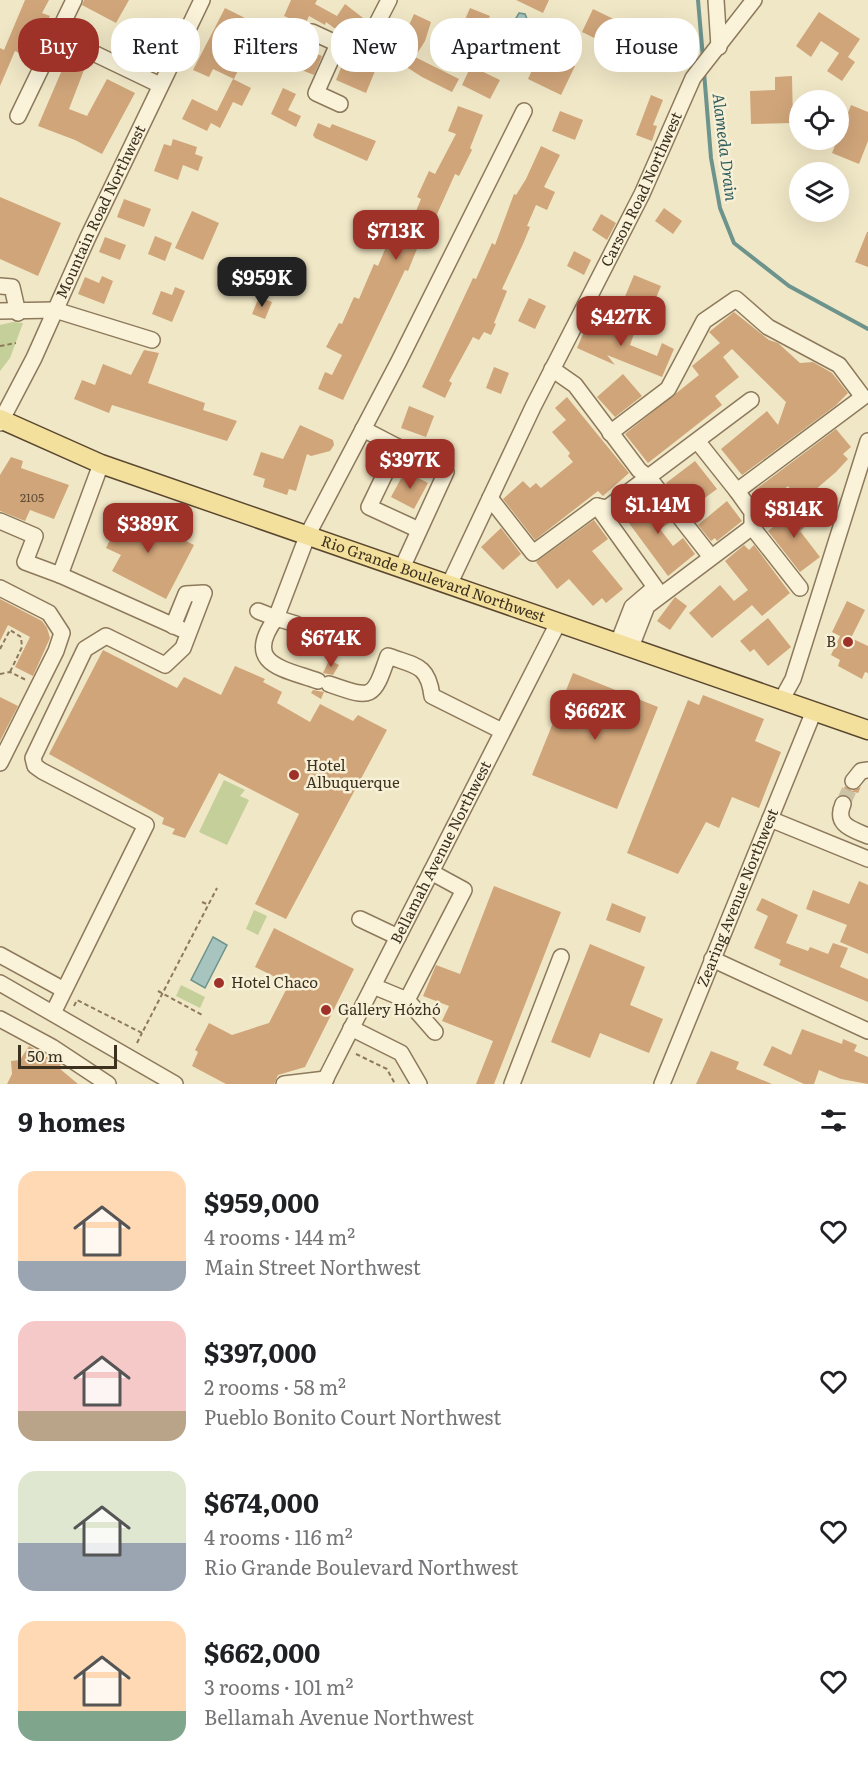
<!DOCTYPE html>
<html lang="en">
<head>
<meta charset="utf-8">
<style>
  :root { --surface:#fff; --page:#f6f6f6; --text:#202124; --muted:#757577; --accent:#9e3128 }
  body { margin:0; font-family:Literata,serif; background:var(--page); color:var(--text); height:100vh; display:flex; flex-direction:column; font-size:22px; white-space:nowrap }
  * { box-sizing:border-box; margin:0 }
  p { font-size:20px; color:var(--muted) }
  .icon { flex:none; width:33px; height:33px; fill:none; stroke:currentColor; stroke-width:2; stroke-linecap:round; stroke-linejoin:round }
  .map { position:relative; height:1084px; overflow:hidden }
  .side { display:flex; flex-direction:column; background:var(--surface); flex:1 }
  .side>* { flex:none }
  .top-card { position:absolute; left:18px; top:18px; width:832px; height:54px; display:flex; gap:12px }
  .controls { position:absolute; left:789px; top:90px; display:grid; gap:12px }
  .controls a { display:grid; place-items:center; width:60px; height:60px; border-radius:50%; background:var(--surface); box-shadow:0 6px 24px #0002; font-size:30px }
  .scale { position:absolute; left:18px; bottom:15px; width:99px; box-sizing:border-box; padding-left:6px; border:3px solid #3c301f; border-top:0; font-size:16px; line-height:21px; white-space:nowrap; color:#3c301f; -webkit-text-stroke:4px #f7f0d6; paint-order:stroke }
  .price { position:absolute; translate:-50% -51px; padding:0 14px; border-radius:12px; background:var(--accent); color:#fff; font-size:20px; line-height:39px; filter:drop-shadow(0 2px 3px #0008) }
  .price::after { content:''; position:absolute; left:50%; top:36px; width:18px; height:14px; margin-left:-9px; background:inherit; clip-path:polygon(0 0,100% 0,50% 100%) }
  .price.active { background:#222; color:#fff }
  ul { padding:0; list-style:none }
  li { display:flex; align-items:center; gap:18px; height:150px; padding:0 18px }
  li span { display:grid; place-items:center; flex:none; width:168px; height:120px; border-radius:18px; color:#555 }
  li>.icon { margin-inline-start:auto }
  span .icon { width:72px; height:72px; fill:#fffc; stroke-width:1 }
  li b { font-size:26px }
  h2 { display:flex; justify-content:space-between; align-items:center; height:72px; padding:0 18px; font-size:26px }
  .pill { padding:0 21px; border-radius:24px; background:var(--surface); box-shadow:0 6px 24px #0002; font-size:21px; line-height:54px }
  .pill.active { background:var(--accent); color:#fff }
  .map>svg:first-child { display:block }
</style>
</head>
<body>
<div class="map">
<svg width="868" height="1084" viewBox="0 0 868 1084">
  <rect width="100%" height="100%" fill="#f0e7c6"/>
  <!-- green -->
  <g fill="#c4cf99">
    <path d="M13,322l10,1 -13,35 -10,13v-46z"/>
    <path d="M224,780l21,10 -5,6 9,4 -22,45 -28,-13z"/>
    <path d="M254,910l13,6 -9,19 -12,-6z"/>
    <path d="M181,985l24,12 -5,11 -24,-12z"/>
  </g>
  <!-- water -->
  <g fill="#a8c4be" stroke="#6d938d" stroke-width="1.5">
    <path d="M519,13l6,1 5,12 -3,5 -6,-1 -5,-12z"/>
    <path d="M251,35l14,14 -7,7 -13,-14z"/>
    <path d="M213,937l14,8 -22,43 -14,-8z"/>
  </g>
  <g fill="none" stroke-linecap="round" stroke-linejoin="round">
    <!-- stream -->
    <g stroke="#6d938d" stroke-width="4">
      <path d="M698,0l5,58"/>
      <path d="M704,72l7,86 9,50 14,35 55,43 79,43"/>
    </g>
  </g>
  <!-- building -->
  <g fill="#d0a57a">
    <path d="M25,0h24l-7,13 8,3 -9,20 -5,-2 -10,22 -11,-5 -15,35v-38l4,2z"/>
    <path d="M84,0h45l-13,23 -34,-18z"/>
    <path d="M291,0h26l-2,4 22,12 8,-12 22,17 -13,17 -9,-2 -19,-14 -1,3 -16,-9 -4,9 -21,-9z"/>
    <path d="M516,0h33l-6,13z"/>
    <path d="M225,8l26,13 -14,30 8,4 -11,24 -21,-10 -4,8 -16,-7z"/>
    <path d="M470,8l20,8 -10,24 -20,-9z"/>
    <path d="M593,9l37,18 -11,23 -37,-18z"/>
    <path d="M819,12l41,27 -12,18 7,5 -13,19 -15,-10 12,-18 -18,-12 -10,16 -15,-11z"/>
    <path d="M414,14l17,8 -6,19 -10,16 44,22 -7,13 -30,-15 -45,-29 17,-27 13,9z"/>
    <path d="M147,20l27,14 -9,19 -27,-14z"/>
    <path d="M291,44l31,12 -8,19 -30,-12z"/>
    <path d="M541,50l34,16 -14,29 -33,-16z"/>
    <path d="M345,58l30,13 -9,22 -30,-13z"/>
    <path d="M65,63l19,7 -15,39 18,7 20,-37 28,14 -33,61 -27,-14 -37,-14z"/>
    <path d="M471,66l29,14 -10,19 -28,-14z"/>
    <path d="M792,76l1,47 -42,1 -1,-33 25,-1v-13z"/>
    <path d="M233,79l18,9 -9,18 -9,-4 -13,26 -9,-5 -4,8 -25,-12 10,-20 25,12z"/>
    <path d="M283,88l13,6 -8,16 13,6 -5,11 -25,-13z"/>
    <path d="M651,95l12,5 -10,25 4,1 -5,15 -16,-6z"/>
    <path d="M851,105l17,7v29l-9,23 -27,-11z"/>
    <path d="M458,106l25,9 -13,33 2,2 -13,26 -4,-2 -30,67 -4,-2 -13,32 -3,-1 -62,130 -25,-11 7,-17 7,3 10,-20 -16,-8 13,-24 3,1 12,-27 5,2 15,-35 4,2 10,-24 10,4 3,-7 3,1 17,-41 -4,-2 12,-26 6,3 21,-40 -8,-3z"/>
    <path d="M560,111l23,9 -8,20 -23,-9z"/>
    <path d="M318,123l12,5 2,-4 44,17 -9,20 -52,-23 -2,-3z"/>
    <path d="M173,139l24,8 -2,7 8,3 -5,14 -15,-6 -5,15 -24,-9 10,-27 7,2z"/>
    <path d="M541,146l19,9 -16,32 11,5 -8,18 -11,-5 -9,21 3,1 -7,17 -21,45 5,2 -13,32 2,1 -5,11 -7,-3 -5,8 -6,-3 -24,44 3,2 -7,15 -23,-11 51,-109 3,1 16,-36 3,2 19,-51 2,1 10,-16z"/>
    <path d="M0,197l61,26 -23,53 -38,-17z"/>
    <path d="M124,199l27,10 -7,18 -27,-10z"/>
    <path d="M664,208l18,13 -9,13 -18,-13z"/>
    <path d="M192,211l27,12 -16,37 -28,-12z"/>
    <path d="M601,214l15,9 -9,17 -15,-10z"/>
    <path d="M867,232h1v35l-13,-5z"/>
    <path d="M155,236l17,7 -7,18 -17,-7z"/>
    <path d="M105,237l21,8 -6,15 -21,-8z"/>
    <path d="M574,251l17,9 -7,15 -17,-9z"/>
    <path d="M634,275l27,11 -13,31 -27,-11z"/>
    <path d="M102,276l11,5 -9,23 -26,-10 7,-17 14,6z"/>
    <path d="M175,287l10,4 -13,31 -20,-8 9,-23 11,4z"/>
    <path d="M259,297l13,5 -7,17 -13,-5z"/>
    <path d="M529,298l17,8 -11,23 -17,-8z"/>
    <path d="M734,312l35,28 9,3 22,20 13,-1 19,11 16,20 -13,13 -93,69 -21,-26 46,-38 11,14 8,-23 -54,-53 -9,8 16,20 -24,19 7,9 -74,58 -23,-29 74,-59 -7,-9 28,-23 -11,-11z"/>
    <path d="M591,315l43,19 -4,11 27,11 5,-13 12,6 -12,28 -55,-22 8,10 -38,-17z"/>
    <path d="M144,350l15,3 -11,30 57,20 -2,7 34,11 -10,20 -115,-36 -3,8 -35,-14 8,-19 13,5 8,-21 28,11z"/>
    <path d="M494,367l15,6 -8,21 -15,-6z"/>
    <path d="M623,374l19,22 -27,21 -18,-20z"/>
    <path d="M567,397l62,76 -26,23 -5,-5 -63,49 -32,-41 20,-18 7,7 6,-5 5,5 32,-26 -5,-6 2,-3 -18,-21 14,-12 -11,-12z"/>
    <path d="M409,406l25,10 -8,21 -25,-9z"/>
    <path d="M300,425l33,15 1,5 -4,6 -19,5 -4,-2 -11,37 -7,-2 -2,6 -24,-8 2,-8 -12,-4 8,-23 22,7z"/>
    <path d="M836,429l15,18 -8,7 5,5 -12,13 -35,30 -13,-16 -26,20 -9,-11 3,-3 -1,-2z"/>
    <path d="M11,457l12,4 -2,7 48,17 -15,34 -24,-9 -5,11 -25,-10v-36z"/>
    <path d="M695,461l22,28 -30,22 -21,-28z"/>
    <path d="M405,471l23,12 -14,26 -23,-12z"/>
    <path d="M650,495l21,27 -11,7 13,17 10,-8 12,16 -27,22 -45,-61z"/>
    <path d="M727,501l15,20 -25,20 -2,-3 -4,3 -13,-16z"/>
    <path d="M791,505l15,21 -6,5 20,26 -20,15 -32,-41 9,-7 -3,-4z"/>
    <path d="M125,510l69,35 -28,54 -54,-28 9,-16 -15,-7z"/>
    <path d="M594,520l14,19 -16,12 31,38 -17,14 -4,-5 -9,8 -24,-27 -12,10 -21,-27z"/>
    <path d="M501,528l20,26 -18,16 -22,-23z"/>
    <path d="M744,545l5,5 5,-5 36,48 -28,23 -10,-11 -40,33 -23,-25 31,-28 14,16 14,-11 -23,-29z"/>
    <path d="M675,597l12,9 -17,24 -13,-9z"/>
    <path d="M0,599l42,22 5,7 3,10 -17,38 -18,-9 15,-30 -22,-12 -8,16z"/>
    <path d="M847,601l18,9 -14,28 17,8v27l-3,-1 -3,7 -24,-13 2,-6 -9,-5 9,-19 -8,-4z"/>
    <path d="M768,618l23,29 -23,19 -14,-17 -4,3 -10,-11z"/>
    <path d="M103,650l74,38 7,-11 37,18 14,-29 30,13 -2,3 19,10 -5,11 33,19 10,-18 33,17 5,-6 29,15 -101,189 -31,-15 44,-90 -80,-41 -34,65 -13,-4 3,-5 -13,-5 2,-6 -115,-64z"/>
    <path d="M329,660l10,5 -6,10 -10,-2z"/>
    <path d="M573,673l85,34 -41,102 -85,-34z"/>
    <path d="M313,690l11,2 -3,7 -10,-6z"/>
    <path d="M703,695l61,24 -9,22 26,11 -22,56 -27,-11 -13,31 -13,-6 -28,52 -51,-21 61,-153 11,5z"/>
    <path d="M0,697l18,9 -18,35z"/>
    <path d="M845,786l7,5 9,-4 -3,6 -4,-1 -3,8 -9,-6z"/>
    <path d="M859,881l9,4v69l-28,-12 7,-17 -41,-16 7,-19 36,14z"/>
    <path d="M494,886l67,26 -67,172h-18l17,-43 -51,-20 7,-15 -26,-10 13,-31 24,9z"/>
    <path d="M762,898l36,17 -12,28 22,8 2,-4 18,7 5,-11 15,5 -8,19 28,12v23l-89,-37 2,-5 -27,-12 14,-32 -12,-6z"/>
    <path d="M612,903l34,14 -6,16 -34,-13z"/>
    <path d="M274,928l80,41 -49,98 -27,8 -4,9h-48l-34,-18 6,-14 -3,-2 14,-27 23,12 37,-12 20,-39 -34,-17z"/>
    <path d="M590,944l55,23 -15,38 33,14 -14,34 -49,-20 -10,25 -39,-16z"/>
    <path d="M802,1029l40,15 1,-5 14,6 -3,6 14,6v27l-27,-5 -22,-9 -5,14h-10l-41,-19 9,-19 19,9z"/>
    <path d="M29,1046l32,18 -2,4 19,16h-71l5,-10 -1,-13 9,-1z"/>
    <path d="M711,1051l28,11 -3,7 36,15h-76z"/>
  </g>
  <g fill="none" stroke-linecap="round" stroke-linejoin="round">
    <!-- minor-tunnel -->
    <path stroke="#ccc2a5" stroke-width="15" stroke-dasharray="15 8" stroke-linecap="butt" d="M843,804l10,-23"/>
    <!-- minor casing -->
    <g stroke="#8d795b" stroke-width="18">
      <g id="minor">
        <path d="M716,0l3,47"/>
        <path d="M312,32l26,12 19,5 14,-14 18,-35"/>
        <path d="M58,36l102,49"/>
        <path d="M338,44l-22,49 24,11"/>
        <path d="M18,116l56,-116"/>
        <path d="M0,286l12,1 6,26"/>
        <path d="M0,311l55,-1 97,30"/>
        <path d="M552,369l23,16 64,85 10,8 62,79"/>
        <path id="s1" d="M0,423l34,-65 54,-121 114,-237"/>
        <path d="M363,429l83,43 -44,96"/>
        <path d="M610,433l58,-44 36,-68 32,-22 32,28 71,38 24,32 -126,94"/>
        <path d="M698,442l39,49 15,21v15l48,61"/>
        <path d="M398,447l-29,60 50,23"/>
        <path d="M490,498l43,55 64,-47 10,2 144,-108"/>
        <path d="M597,506l63,88"/>
        <path d="M0,521l35,15 -10,26 35,13 41,-111"/>
        <path d="M60,575l121,54"/>
        <path id="s2" d="M449,585l84,-178 109,-213 51,-116 61,-78"/>
        <path d="M0,588l49,25 13,20 -6,18 -56,112"/>
        <path d="M258,611l18,7c-33,46 5,50 42,63"/>
        <path d="M296,624l-20,-6 32,-84 91,-173 125,-250"/>
        <path d="M618,643l14,-36 21,-18"/>
        <path d="M631,647l16,-41 105,-79"/>
        <path d="M329,684c43,15 44,16 59,-28 27,10 40,8 44,40l70,35"/>
        <path d="M782,699l11,-20 75,-238"/>
        <path d="M853,781l8,-10 7,-1"/>
        <path d="M843,804c-9,21 9,25 25,32"/>
        <path d="M770,819l98,40"/>
        <path d="M360,919l38,18"/>
        <path d="M0,955l64,35"/>
        <path d="M712,959l156,72"/>
        <path d="M0,983l175,101"/>
        <path d="M373,986l34,14 57,-110 -33,-18"/>
        <path d="M407,1000l28,32"/>
        <path d="M53,1013l93,-188 -104,-54 -7,-5 -2,-8 52,-109 21,-13 59,29 18,-17 21,-55 -18,1 -13,32"/>
        <path d="M0,1019l52,28 56,37"/>
        <path d="M351,1028l50,25 18,31"/>
        <path d="M284,1084l42,-5"/>
        <path id="s3" d="M323,1084l235,-461"/>
        <path d="M512,1084l49,-127"/>
        <path id="s4" d="M662,1084l152,-373"/>
      </g>
    </g>
    <!-- major casing -->
    <g stroke="#5a472f" stroke-width="21">
      <g id="major">
        <path id="s5" d="M0,419l101,45 767,266"/>
      </g>
    </g>
    <!-- path -->
    <g stroke="#8d795b" stroke-width="2" stroke-dasharray="4.5 3" stroke-linecap="butt">
      <path d="M0,346l16,-3"/>
      <path d="M0,649l10,-19 11,7 1,10 -12,25"/>
      <path d="M0,674l10,-2 16,8"/>
      <path d="M202,902l7,3"/>
      <path d="M158,991l46,25"/>
      <path d="M74,1006l3,-6 65,33 75,-145"/>
      <path d="M137,1043l5,-10"/>
      <path d="M356,1054l31,15 8,15"/>
    </g>
    <!-- minor -->
    <use href="#minor" stroke="#faf3da" stroke-width="15"/>
    <!-- major -->
    <use href="#major" stroke="#f4e09d" stroke-width="18"/>
  </g>
  <!-- markers -->
  <g fill="#9e3128" stroke="#f7f0d6" stroke-width="2">
    <circle cx="848" cy="642" r="6"/>
    <circle cx="294" cy="775" r="6"/>
    <circle cx="219" cy="983" r="6"/>
    <circle cx="326" cy="1010" r="6"/>
  </g>
  <g text-anchor="middle" stroke-width="5" stroke-linejoin="round" paint-order="stroke">
    <!-- number labels -->
    <g font-size="12" fill="#614d36">
      <text x="32" y="502">2105</text>
    </g>
    <!-- street labels -->
    <g font-size="15" fill="#3c301f" stroke="#f7f0d6">
      <text dy="5" stroke="none"><textPath href="#s2" startOffset="440">Carson Road Northwest</textPath></text>
      <text dy="5" stroke="none"><textPath href="#s1" startOffset="234">Mountain Road Northwest</textPath></text>
      <text dy="5" stroke="none"><textPath href="#s5" startOffset="462">Rio Grande Boulevard Northwest</textPath></text>
      <text dy="5" stroke="none"><textPath href="#s3" startOffset="260">Bellamah Avenue Northwest</textPath></text>
      <text dy="5" stroke="none"><textPath href="#s4" startOffset="201">Zearing Avenue Northwest</textPath></text>
    </g>
    <!-- poi labels -->
    <g font-size="15" fill="#3c301f" stroke="#f7f0d6" text-anchor="start">
      <text x="836" y="647" text-anchor="end">B</text>
      <text x="306" y="771">Hotel<tspan x="306" dy="17">Albuquerque</tspan></text>
      <text x="231" y="988">Hotel Chaco</text>
      <text x="338" y="1015">Gallery Hózhó</text>
    </g>
    <!-- water labels -->
    <g font-size="16" font-style="italic" fill="#2e5c5c" stroke="#f7f0d6">
      <text transform="translate(725 147) rotate(83)" y="6">Alameda Drain</text>
    </g>
  </g>
</svg>
<div class="controls">
<a><svg class="icon" aria-label="locate" viewBox="0 0 24 24"><circle cx="12" cy="12" r="6"/><path d="M12 2v4M12 18v4M2 12h4M18 12h4"/></svg></a>
<a><svg class="icon" aria-label="layers" viewBox="0 0 24 24"><path d="M12 4l9 5-9 5-9-5zM3 14l9 5 9-5"/></svg></a>
</div>
<div class="scale">50 m</div>
<b class="price" style="left:396px;top:261px">$713K</b>
<b class="price active" style="left:262px;top:308px">$959K</b>
<b class="price" style="left:621px;top:347px">$427K</b>
<b class="price" style="left:410px;top:490px">$397K</b>
<b class="price" style="left:658px;top:535px">$1.14M</b>
<b class="price" style="left:794px;top:539px">$814K</b>
<b class="price" style="left:148px;top:554px">$389K</b>
<b class="price" style="left:331px;top:668px">$674K</b>
<b class="price" style="left:595px;top:741px">$662K</b>
<div class="top-card">
<a class="pill active">Buy</a>
<a class="pill">Rent</a>
<a class="pill">Filters</a>
<a class="pill">New</a>
<a class="pill">Apartment</a>
<a class="pill">House</a>
</div>
</div>
<section class="side">
<h2>9 homes<svg class="icon" aria-label="filters" viewBox="0 0 24 24"><path d="M4 7h16M4 17h16"/><circle cx="9" cy="7" r="2"/><circle cx="15" cy="17" r="2"/></svg></h2>
<ul>
<li><span style="background:linear-gradient(#ffd9b3 75%,#9aa5b1 0)"><svg class="icon" aria-label="home" viewBox="0 0 24 24"><path d="M3 11l9-7 9 7M6 9v11h12V9"/></svg></span><div><b>$959,000</b><p>4 rooms · 144 m²</p><p>Main Street Northwest</p></div><svg class="icon" aria-label="heart" viewBox="0 0 24 24"><path d="M12 20l-8-8c-3-5 5-10 8-4 3-6 11-1 8 4z"/></svg></li>
<li><span style="background:linear-gradient(#f6c9c9 75%,#b9a48a 0)"><svg class="icon" aria-label="home" viewBox="0 0 24 24"><path d="M3 11l9-7 9 7M6 9v11h12V9"/></svg></span><div><b>$397,000</b><p>2 rooms · 58 m²</p><p>Pueblo Bonito Court Northwest</p></div><svg class="icon" aria-label="heart" viewBox="0 0 24 24"><path d="M12 20l-8-8c-3-5 5-10 8-4 3-6 11-1 8 4z"/></svg></li>
<li><span style="background:linear-gradient(#dfe7d0 60%,#9aa5b1 0)"><svg class="icon" aria-label="home" viewBox="0 0 24 24"><path d="M3 11l9-7 9 7M6 9v11h12V9"/></svg></span><div><b>$674,000</b><p>4 rooms · 116 m²</p><p>Rio Grande Boulevard Northwest</p></div><svg class="icon" aria-label="heart" viewBox="0 0 24 24"><path d="M12 20l-8-8c-3-5 5-10 8-4 3-6 11-1 8 4z"/></svg></li>
<li><span style="background:linear-gradient(#ffd9b3 75%,#7fa58c 0)"><svg class="icon" aria-label="home" viewBox="0 0 24 24"><path d="M3 11l9-7 9 7M6 9v11h12V9"/></svg></span><div><b>$662,000</b><p>3 rooms · 101 m²</p><p>Bellamah Avenue Northwest</p></div><svg class="icon" aria-label="heart" viewBox="0 0 24 24"><path d="M12 20l-8-8c-3-5 5-10 8-4 3-6 11-1 8 4z"/></svg></li>
</ul>
</section>
</body>
</html>
